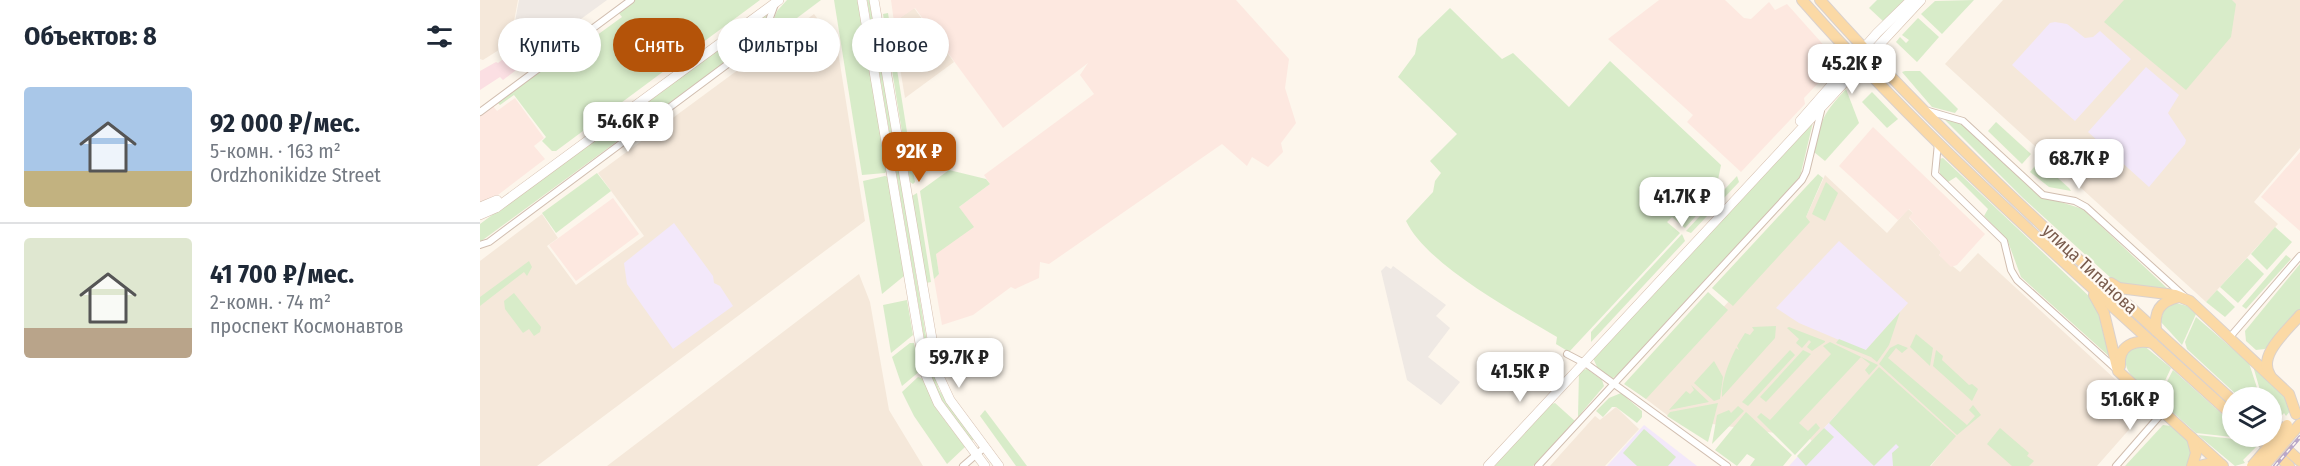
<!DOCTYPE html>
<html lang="ru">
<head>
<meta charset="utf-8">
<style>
  :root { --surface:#fff; --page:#f6f6f7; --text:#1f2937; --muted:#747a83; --line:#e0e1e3; --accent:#b45309 }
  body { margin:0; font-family:"Fira Sans Condensed",sans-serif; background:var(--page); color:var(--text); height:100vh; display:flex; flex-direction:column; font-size:22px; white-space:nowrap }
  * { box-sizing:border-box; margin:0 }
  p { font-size:20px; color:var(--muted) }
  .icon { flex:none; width:33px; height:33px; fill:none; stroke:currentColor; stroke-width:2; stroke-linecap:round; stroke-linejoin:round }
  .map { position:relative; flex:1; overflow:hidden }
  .sheet { display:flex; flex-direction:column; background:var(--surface); width:480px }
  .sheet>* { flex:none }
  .guide { position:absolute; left:18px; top:18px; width:570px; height:54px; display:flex; gap:12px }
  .fabs { position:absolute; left:1742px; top:387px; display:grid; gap:12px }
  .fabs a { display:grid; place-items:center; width:60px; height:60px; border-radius:50%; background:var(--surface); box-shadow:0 3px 9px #0003; font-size:30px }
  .price { position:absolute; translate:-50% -51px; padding:0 14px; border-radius:12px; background:#fff; color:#222; font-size:20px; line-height:39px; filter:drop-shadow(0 2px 3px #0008) }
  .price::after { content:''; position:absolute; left:50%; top:36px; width:18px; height:14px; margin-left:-9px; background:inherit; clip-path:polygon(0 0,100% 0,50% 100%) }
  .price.active { background:var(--accent); color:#fff }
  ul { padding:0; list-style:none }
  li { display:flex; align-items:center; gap:18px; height:150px; padding:0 24px }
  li+li { border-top:2px solid var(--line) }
  li span { display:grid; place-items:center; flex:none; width:168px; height:120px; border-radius:6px; color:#555 }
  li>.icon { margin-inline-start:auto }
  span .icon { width:72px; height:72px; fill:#fffc; stroke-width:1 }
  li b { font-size:26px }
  h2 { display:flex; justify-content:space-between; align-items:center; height:72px; padding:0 24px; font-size:26px }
  .pill { padding:0 21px; border-radius:27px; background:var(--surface); box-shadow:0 3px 9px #0003; font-size:21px; line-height:54px }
  .pill.active { background:var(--accent); color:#fff }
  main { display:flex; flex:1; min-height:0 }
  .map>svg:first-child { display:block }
</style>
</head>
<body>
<main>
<section class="sheet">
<h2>Объектов: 8<svg class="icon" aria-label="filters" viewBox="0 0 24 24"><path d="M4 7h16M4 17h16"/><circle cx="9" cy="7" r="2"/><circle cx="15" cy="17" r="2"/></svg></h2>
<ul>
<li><span style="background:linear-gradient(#a9c7e8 70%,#c2b280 0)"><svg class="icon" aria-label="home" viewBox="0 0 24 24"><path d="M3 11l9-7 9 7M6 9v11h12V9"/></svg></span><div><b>92 000 ₽/мес.</b><p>5-комн. · 163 m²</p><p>Ordzhonikidze Street</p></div></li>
<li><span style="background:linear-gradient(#dfe7d0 75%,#b9a48a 0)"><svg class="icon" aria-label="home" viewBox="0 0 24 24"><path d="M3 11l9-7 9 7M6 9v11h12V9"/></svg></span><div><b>41 700 ₽/мес.</b><p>2-комн. · 74 m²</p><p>проспект Космонавтов</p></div></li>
</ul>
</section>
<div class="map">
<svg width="1820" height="466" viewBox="0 0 1820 466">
  <rect width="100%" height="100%" fill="#fdf6ec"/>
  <!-- residential -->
  <g fill="#f5e8da">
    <path d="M0,0h38l-8,43 -27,17 -3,-1z"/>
    <path d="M1523,0h297v148l-46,54 24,22 -72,78 -261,-238z"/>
    <path d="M434,8l40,54 -49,36 -12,-72 1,-4z"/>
    <path d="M334,14l23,31 28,176 -328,245h-57v-205l62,-47 16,24 -11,8 29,39 68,-49 -46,-63z"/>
    <path d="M1345,175l62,58 21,-24 5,4 -4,5 32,34 -2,3 21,17 18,-19 162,149 1,14 -44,50h-166l21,-26 -74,-70 -66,71 -3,-3 -138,-20 -29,-22 164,-179z"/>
    <path d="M379,274l11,28 19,108 34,56h-316z"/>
    <path d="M1136,407l23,22 -34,37h-55l45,-50 5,4z"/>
  </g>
  <!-- commercial -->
  <g fill="#fde8e0">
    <path d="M411,0h345l53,59 -4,29 11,35 -15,20 2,9 -15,15 -16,-10 -5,9 -25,-22 -173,120 -9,-2 -1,16 -24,11 -4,-2 -38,28 -31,10 -8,-46 5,-5 -3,-20 23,-47 31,-23 -6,-9 110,-81 -14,-19 8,-12 -85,65 -88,-120 -21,14z"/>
    <path d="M1179,0h66l19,18 7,1 18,-17 6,8 12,-6 41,46v23l-24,25 1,6 -64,68 -54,-50 6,-7 -85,-76z"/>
    <path d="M35,98l29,40 -10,8 11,13 -51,39 -14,3v-85l13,-10 4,5z"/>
    <path d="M1393,127l112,107 -28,31 -6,2 -12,-12 2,-3 -32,-35 4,-4 -4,-4 -11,11 -59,-54z"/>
    <path d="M1820,152v79l-39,-34z"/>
    <path d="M133,198l26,36 -63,47 -27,-36z"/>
  </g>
  <!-- industrial -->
  <g fill="#efe9e4">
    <path d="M39,0h88l-70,51 -3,-4 -13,10 -10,-14z"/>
    <path d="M906,266l5,3 2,-3 53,39 -10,11 14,12 -22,29 32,25 -19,23 -34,-25 -26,-109z"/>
  </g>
  <!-- education -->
  <g fill="#f3e8fa">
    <path d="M1575,22l12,2 18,14 8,-1 7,-6 31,28 -56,62 -63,-56 38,-42z"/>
    <path d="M1666,67l33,28 -11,18 18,27 -1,4 -36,43 -61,-55z"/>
    <path d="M194,223l39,53 1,7 6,3 13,20 -60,43 -46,-65 -3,-21z"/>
    <path d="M1359,241l69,62 -43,48 -66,-28 -23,-15z"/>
    <path d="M1396,372l53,94h-140z"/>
    <path d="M1164,425l53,41h-90z"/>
  </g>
  <!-- medical -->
  <path fill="#fbdfe3" d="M30,54l10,13 -17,13 -3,-3 -20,13v-19l16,-9 2,1z"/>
  <!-- green -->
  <g fill="#d8ecc9">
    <path d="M154,0h126l-204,151h-4l-10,-10 4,-4 -32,-42 -14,10 -3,-3 67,-49 3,4 55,-40 -4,-5z"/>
    <path d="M307,0h34l-48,36 -7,2 11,-27z"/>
    <path d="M354,0h23l4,11 26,160 -2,2 -23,2z"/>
    <path d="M387,0h2l6,23 55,338 9,29 35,49 -2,2 -31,-42 -11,-26z"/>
    <path d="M1397,0h27l-20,22 -15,-14z"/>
    <path d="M1494,0l-32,34 -21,-20 14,-13z"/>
    <path d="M1644,0h108l4,4 -5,33 -45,53 -82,-68z"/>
    <path d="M970,8l52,51 11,-6 56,54 41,-46 111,104 -6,30 -30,33 -13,-11 -5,5 13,11 -111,119 -13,-8 1,-7c-42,-25 -130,-72 -151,-116l27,-29 2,-11 6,-8 -11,-12 27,-27 -59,-57 17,-23 3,-15z"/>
    <path d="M285,13l3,1 -8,19 -9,10 -271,199v-18z"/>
    <path d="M408,13l27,169 -2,2 -3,-2 -27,-168z"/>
    <path d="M1438,18l21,19 -22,25 -21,-20 4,-5 6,6 3,-3 -7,-5z"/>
    <path d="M1425,71h15l38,38 -3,4 -23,-6 -30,-35z"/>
    <path d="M1366,89l13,34 -34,38 -11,-9c7,-33 9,-38 32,-63z"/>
    <path d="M1392,92l26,27 -11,9 -25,-26z"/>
    <path d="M1462,117l22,7 74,71 45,14 86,81 -46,-6 -11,-5 -89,-81z"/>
    <path d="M1333,122l-13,55 -182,197 -6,5 -14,-10 -5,-11z"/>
    <path d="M1516,122l35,32 -9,10 -34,-33z"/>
    <path d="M1463,158l149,141 6,11 13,48 -90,-81 -14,-38 -23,-23 4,-7 -32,-32 -8,5 -8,-8 -1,-15z"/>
    <path d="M1559,161l30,27 2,3 -22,-4 -19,-15z"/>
    <path d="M469,170l37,9 4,5 -31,23 15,20 -38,27 3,20 -5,5 -14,-88z"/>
    <path d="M117,173l14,18 -55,42 -14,-20z"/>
    <path d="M1338,174l5,4 -17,39 4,5 -77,84 -21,-18z"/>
    <path d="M405,176l3,1 16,99 -22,18 -19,-113z"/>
    <path d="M1257,176l2,6 -48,51 -5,-2z"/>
    <path d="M1346,182l12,11 -13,28 -13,-7z"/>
    <path d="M437,193l14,89 -5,1 -14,-87z"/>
    <path d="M1795,227l17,15 -25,28 -16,-16z"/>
    <path d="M1202,234l3,7 -94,101v-10z"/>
    <path d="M1806,255l5,4 -45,50 -4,-3z"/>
    <path d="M1767,258l17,16 -26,29 -18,-16z"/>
    <path d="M49,261l3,6 -5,9 -3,-4 -44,34v-9z"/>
    <path d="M1820,264v45l-35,40 -9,1 -10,-9 -1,-10z"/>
    <path d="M1737,290l18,17 -10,10 -19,-15z"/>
    <path d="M1228,292l20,18 -82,89 -22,-15z"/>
    <path d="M34,293l27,34 -1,5 -6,4 -5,-7 -6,4 -18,-24 -1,-8z"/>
    <path d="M427,300l6,35 -22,18 -8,-48z"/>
    <path d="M1696,303l11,3 9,8 -14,31 -22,-24 6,-15z"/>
    <path d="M1420,312l-11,33 -12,17 -6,-5 -35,-14 3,-4 27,11z"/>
    <path d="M1716,317l53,46 11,34h-21l-52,-48 -2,-7z"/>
    <path d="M1296,326l-1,12 -53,59c-1,-16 7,-35 14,-49l3,2 -2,-4 8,-13 5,2 4,-5 -2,-3z"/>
    <path d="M1309,327l36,14v1l-13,9 -5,-4 4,-5 -2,-2 -7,8 -6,-5 3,-4 -12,-11z"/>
    <path d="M1436,334l17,14 -3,18 -20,-19z"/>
    <path d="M1350,342l48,23 -9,10 -4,-5 5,-6 -9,-7 -62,66 9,8 8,-8 4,5 -25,27 -38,-38 4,-4 9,7 61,-66 -8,-8z"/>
    <path d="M430,343h4l6,28 -18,15 -10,-29z"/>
    <path d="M1418,344l10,4 -6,5 -6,-5 -8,10 79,67 8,-9 -6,-6 4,-5 8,10 -24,20 -78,-71 11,-16z"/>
    <path d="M1663,345l28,23 -14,30c-15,-13 -41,-27 -28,-49z"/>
    <path d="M1310,350l5,5 -47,51 -6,-4z"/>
    <path d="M1323,350l8,4 -45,48 -6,-5z"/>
    <path d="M1456,350l7,6 -1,4 27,25 3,-1 6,5 -6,12 -39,-35z"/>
    <path d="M1234,361l9,16 -3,22 -6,2 -20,-18z"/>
    <path d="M1773,366l34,31 4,13 -5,6 -2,-3 -12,13 -1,-28 -9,-1z"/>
    <path d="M1399,367l77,69 -26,30h-37l-1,-13 7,-6 -3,-3 -22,22 -45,-43z"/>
    <path d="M1107,369l15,11 2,6 -26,31 1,-46z"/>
    <path d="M1693,370l59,53v13l15,1 3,2 -54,-6 -38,-34z"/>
    <path d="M438,377l5,2 12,28 30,40 -18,17 -33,-48 -12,-24z"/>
    <path d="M1211,385l18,17 -40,8 17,-19 4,3 4,-4z"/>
    <path d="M1141,393l21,18v6l-5,6 -21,-16h-4l-9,10 -7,-6 13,-13z"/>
    <path d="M1075,403l20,18 -42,45h-41l57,-61z"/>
    <path d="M1238,403l-10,39 -41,-26 3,-4z"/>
    <path d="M1258,406l6,5 -32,33 5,-29 12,-5 2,3z"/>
    <path d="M505,410l42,56h-11l-36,-50z"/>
    <path d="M1266,412l46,43 -9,11h-33l5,-7 -8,-5 -10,12 -22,-16z"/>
    <path d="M1683,425l9,1 19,18v17l-5,5h-61z"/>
    <path d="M1344,428l10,9 -28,29 -9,-10z"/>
    <path d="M1520,428l29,25 -2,3 7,5 -5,5h-17l-25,-22z"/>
    <path d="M1164,429l32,28 -8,9h-31l-14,-13z"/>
    <path d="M1718,435l54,6 5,5 -14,14 2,3 -10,3z"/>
  </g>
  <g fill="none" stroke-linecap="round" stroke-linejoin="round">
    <!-- street casing -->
    <g stroke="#d1beb0" stroke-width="8">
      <g id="street">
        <path d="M1445,110l38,11 80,74 32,6 11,6 98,89"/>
        <path d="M0,112l151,-112"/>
        <path d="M1458,143l-3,31 69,67 7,29 6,10 99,89"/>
        <path d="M0,245l9,-3 267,-199 8,-9 11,-30"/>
        <path d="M1750,337l70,-81"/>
        <path d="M1087,354l21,11 139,101"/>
        <path d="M483,466l22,-19"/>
        <path d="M1058,466l264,-286 4,-8 15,-61"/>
        <path d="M1636,466l47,-54"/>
      </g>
    </g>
    <!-- secondary casing -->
    <g stroke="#d6c0b0" stroke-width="10">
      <g id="secondary">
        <path d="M382,0l63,373 13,30 47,63"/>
        <path d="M394,0l64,374 12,26 49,66"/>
        <path d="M1320,121l77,-88 34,-33"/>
        <path d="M0,207l17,-7"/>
        <path d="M0,215l16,-7 283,-208"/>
        <path d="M1008,466l433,-466"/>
      </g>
    </g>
    <!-- primary casing -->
    <g stroke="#dad1cd" stroke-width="12">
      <g id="primary">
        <path d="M1322,0c132,150 283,281 430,415"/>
        <path d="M1340,0c127,143 271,271 412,400"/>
        <path d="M1631,283l8,5 56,7 15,6 99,93 7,20"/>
        <path d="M1614,295l10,18 14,58 105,95"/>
        <path d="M1676,331c-2,-20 3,-29 23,-34"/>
        <path d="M1640,366c-2,-21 15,-27 33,-23"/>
        <path d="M1790,375c-13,-20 18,-45 30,-60"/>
        <path d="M1814,431l6,-7"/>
        <path d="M1791,435l29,26"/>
        <path d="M1776,436l33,30"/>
        <path d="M1712,438l4,15 -4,13"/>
        <path d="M1719,466l12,-3 11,2"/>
      </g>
    </g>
    <!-- street -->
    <use href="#street" stroke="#fff" stroke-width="6"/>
    <!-- secondary -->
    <use href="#secondary" stroke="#fff" stroke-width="9"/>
    <!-- primary -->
    <use href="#primary" stroke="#fbd9a5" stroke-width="10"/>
    <!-- rail casing -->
    <g stroke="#b9a8c9" stroke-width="4">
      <path id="rail" d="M1795,466l25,-29"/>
    </g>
    <!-- rail -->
    <use href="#rail" stroke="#fffaf3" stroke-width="1.5" stroke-dasharray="4.5" stroke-linecap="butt"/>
    <!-- primary-bridge casing -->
    <g stroke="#dad1cd" stroke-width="12" stroke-linecap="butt">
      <g id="primary-bridge">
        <path d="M1772,466l35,-41"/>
        <path d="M1784,466l30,-35"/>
      </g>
    </g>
    <!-- primary-bridge -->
    <use href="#primary-bridge" stroke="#fbd9a5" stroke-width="10"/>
  </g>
  <g text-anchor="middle" stroke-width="4.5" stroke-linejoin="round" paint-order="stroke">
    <!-- street labels -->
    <g font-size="18" fill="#7a5c4d" stroke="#fffaf3">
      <text transform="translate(1610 269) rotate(43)" y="6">улица Типанова</text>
    </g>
  </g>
</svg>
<div class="fabs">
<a><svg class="icon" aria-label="layers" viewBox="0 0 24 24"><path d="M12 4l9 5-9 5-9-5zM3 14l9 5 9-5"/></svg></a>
</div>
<b class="price" style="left:1372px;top:95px">45.2K ₽</b>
<b class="price" style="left:148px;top:153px">54.6K ₽</b>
<b class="price active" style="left:439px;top:183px">92K ₽</b>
<b class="price" style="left:1599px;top:190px">68.7K ₽</b>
<b class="price" style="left:1202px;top:228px">41.7K ₽</b>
<b class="price" style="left:479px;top:389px">59.7K ₽</b>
<b class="price" style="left:1040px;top:403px">41.5K ₽</b>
<b class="price" style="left:1650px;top:431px">51.6K ₽</b>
<div class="guide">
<a class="pill">Купить</a>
<a class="pill active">Снять</a>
<a class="pill">Фильтры</a>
<a class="pill">Новое</a>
</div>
</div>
</main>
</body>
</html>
